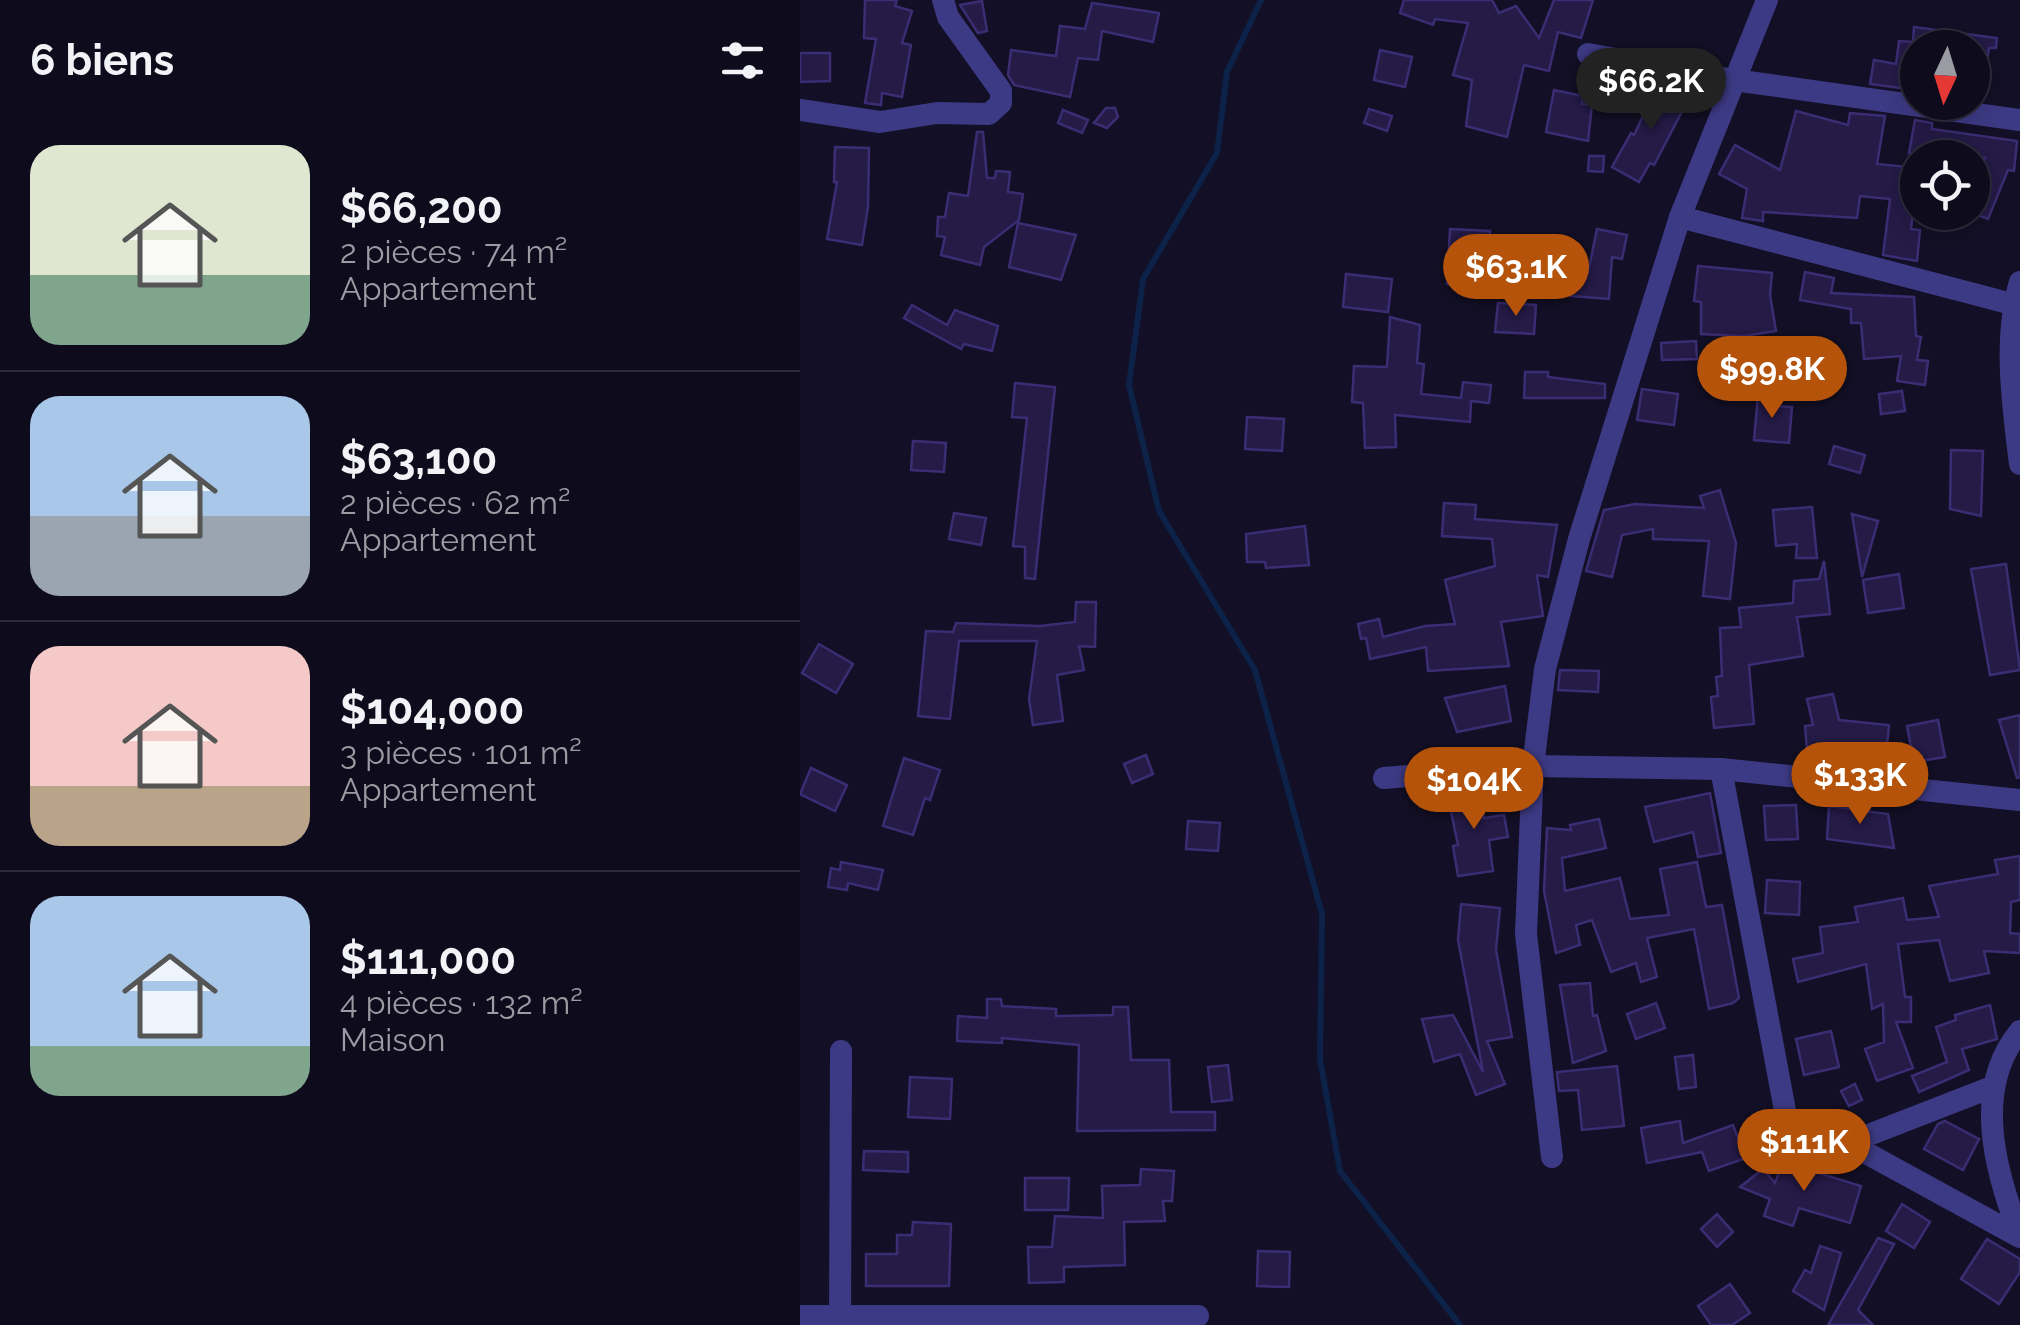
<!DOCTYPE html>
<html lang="fr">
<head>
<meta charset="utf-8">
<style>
  :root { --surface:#0e0b1c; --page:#171425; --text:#f1f3f6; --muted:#9b9ba3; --line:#2e2b3b; --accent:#b45309 }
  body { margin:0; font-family:Raleway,sans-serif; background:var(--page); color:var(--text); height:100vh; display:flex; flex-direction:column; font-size:38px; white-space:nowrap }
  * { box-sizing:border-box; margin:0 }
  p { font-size:32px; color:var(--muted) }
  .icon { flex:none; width:55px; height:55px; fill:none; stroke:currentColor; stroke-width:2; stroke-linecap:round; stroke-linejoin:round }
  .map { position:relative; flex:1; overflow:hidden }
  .details { display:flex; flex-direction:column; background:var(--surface); width:800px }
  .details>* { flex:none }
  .needle { width:65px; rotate:184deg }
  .buttons { position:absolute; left:1100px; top:30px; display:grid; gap:20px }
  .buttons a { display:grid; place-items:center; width:90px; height:90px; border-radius:50%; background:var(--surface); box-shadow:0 5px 25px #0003,0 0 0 2px var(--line); font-size:50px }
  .price { position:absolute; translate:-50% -85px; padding:0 22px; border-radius:35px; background:var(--accent); color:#fff; font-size:32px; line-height:65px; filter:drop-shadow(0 2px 5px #0008) }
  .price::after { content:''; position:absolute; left:50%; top:60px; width:30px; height:22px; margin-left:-15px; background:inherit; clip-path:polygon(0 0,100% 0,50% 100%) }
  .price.current { background:#222; color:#fff }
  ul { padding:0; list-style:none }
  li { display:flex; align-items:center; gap:30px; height:250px; padding:0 30px }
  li+li { border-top:2px solid var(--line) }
  li span { display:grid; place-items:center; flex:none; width:280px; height:200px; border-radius:30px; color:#555 }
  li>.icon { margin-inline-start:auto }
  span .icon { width:120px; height:120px; fill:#fffc; stroke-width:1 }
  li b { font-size:42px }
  h2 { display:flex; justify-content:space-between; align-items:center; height:120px; padding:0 30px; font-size:42px }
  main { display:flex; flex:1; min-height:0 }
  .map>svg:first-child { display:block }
</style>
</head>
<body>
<main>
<section class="details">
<h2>6 biens<svg class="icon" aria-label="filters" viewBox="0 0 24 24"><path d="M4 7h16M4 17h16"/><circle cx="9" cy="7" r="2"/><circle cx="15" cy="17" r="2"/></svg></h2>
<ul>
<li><span style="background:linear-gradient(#dfe7d0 65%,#7fa58c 0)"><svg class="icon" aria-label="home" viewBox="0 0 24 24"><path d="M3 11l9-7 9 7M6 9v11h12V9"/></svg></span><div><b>$66,200</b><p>2 pièces · 74 m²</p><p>Appartement</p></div></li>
<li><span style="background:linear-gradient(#a9c7e8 60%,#9aa5b1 0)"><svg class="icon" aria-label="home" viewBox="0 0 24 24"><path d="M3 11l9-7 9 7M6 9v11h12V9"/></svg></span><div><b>$63,100</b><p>2 pièces · 62 m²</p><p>Appartement</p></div></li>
<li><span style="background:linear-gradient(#f6c9c9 70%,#b9a48a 0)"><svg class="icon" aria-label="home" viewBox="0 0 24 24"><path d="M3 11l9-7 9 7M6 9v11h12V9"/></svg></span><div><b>$104,000</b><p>3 pièces · 101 m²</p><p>Appartement</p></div></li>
<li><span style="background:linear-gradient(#a9c7e8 75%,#7fa58c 0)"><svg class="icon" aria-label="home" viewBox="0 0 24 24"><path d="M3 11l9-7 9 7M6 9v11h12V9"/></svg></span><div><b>$111,000</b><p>4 pièces · 132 m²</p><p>Maison</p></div></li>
</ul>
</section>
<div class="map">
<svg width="1220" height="1325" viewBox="0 0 1220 1325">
  <rect width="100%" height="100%" fill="#130f26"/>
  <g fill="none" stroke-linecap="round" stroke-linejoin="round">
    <!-- stream -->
    <path stroke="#0c2248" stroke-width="6" d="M461,0l-34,72 -10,81 -74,126 -14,106 30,126 96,159 67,244 -2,145 20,112 120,154"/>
  </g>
  <!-- building -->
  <g fill="#241b47" stroke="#3b2d73" stroke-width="2.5">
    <path d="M65,0h32l-2,6 17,5 -10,32 9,2 -9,52 -20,-4 -1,12 -16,-2 11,-64 -12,-1z"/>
    <path d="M604,0h88l7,13 17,-7 23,32 15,-38h39l-12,38 -23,-6 -9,39 -25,-6 -17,72 -41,-11 6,-46 -19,-5 15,-52 -33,-4 -2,6 -33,-12z"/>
    <path d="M182,1l5,30 -9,2 -18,-28z"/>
    <path d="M292,3l67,10 -6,29 -51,-11 -4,29 -20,-2 -8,39 -56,-12 -6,-10 3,-25 45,6 4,-30 25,3z"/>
    <path d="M1114,27l83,11 -1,10h-7l-2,12 -15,-2v-10h-54v18l-18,-2 5,1 -4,23 -31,-4 4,-24 22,4 3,-23 14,1z"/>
    <path d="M580,50l32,7 -7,30 -31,-7z"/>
    <path d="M0,53h30v28l-30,1z"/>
    <path d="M858,84l31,14 -35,67 -4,-2 -11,19 -27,-15 19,-34 3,2z"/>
    <path d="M754,90l29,6 -1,8 10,1 -4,36 -42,-9z"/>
    <path d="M306,108h9l3,9 -11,11 -13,-5z"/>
    <path d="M569,109l23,7 -5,15 -23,-8z"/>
    <path d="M263,110l25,10 -6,13 -24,-10z"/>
    <path d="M996,111l52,14 2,-12 35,3 -8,48 41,4 -7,61 9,1 -3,31 -34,-6 7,-56 -30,-3 -3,22 -94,-6v9l-21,-3 5,-29 -28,-15 16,-29 45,25z"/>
    <path d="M1115,120l17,3v6l85,12 -3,30 -6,-1 -20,49 -16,-6v-24l13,-31 -76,-5z"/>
    <path d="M177,132h6l4,46h8l1,-7 14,1 -2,20 15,2 -4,26 -35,27 -4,18 -39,-10 4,-18 -8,-1 1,-19h7l4,-24 19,3z"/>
    <path d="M35,147l34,1 -1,59 -6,38 -35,-6 10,-57h-3z"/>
    <path d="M789,156h15l-1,16 -15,-1z"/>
    <path d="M218,223l58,12 -15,45 -52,-13z"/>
    <path d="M650,229l40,2 -2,33 -25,-2 1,22h-17z"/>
    <path d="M797,229l30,6 -5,24 -10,-2 -3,42 -38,-3 1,-24 16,1z"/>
    <path d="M898,266l74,7 -2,22 6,36 -32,5 -43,-2v-32l-7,-1z"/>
    <path d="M1005,272l29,6 -3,15 83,4 2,39 5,1 -4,23 11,1 -3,24 -28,-4 4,-25 -37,3 -3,-36h-10v-14l-51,-9z"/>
    <path d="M546,274l46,5 -4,33 -45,-5z"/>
    <path d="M698,303l38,2 -2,29 -39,-2z"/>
    <path d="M112,305l35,20 8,-15 43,16 -6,25 -28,-7 -3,5 -41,-22 -16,-9z"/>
    <path d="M590,317l30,8 -3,38 7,1 -3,30 40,4 2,-16 28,3 -2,18 -18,-2 -1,21 -75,-7 1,32 -31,1 -2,-45 -11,-1 2,-36 33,1z"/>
    <path d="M896,341l1,18 -35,1 -1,-17z"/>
    <path d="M725,372h23v5l57,7v14h-81z"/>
    <path d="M215,383l40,4 -20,192 -10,-1v-31l-12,-1 14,-128 -15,-1z"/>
    <path d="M842,389l36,5 -4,31 -37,-5z"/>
    <path d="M1102,391l3,20 -24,3 -2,-20z"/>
    <path d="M958,395l14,1 -1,10 21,1 -3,36 -35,-3z"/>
    <path d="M447,417l37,2 -2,32 -37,-2z"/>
    <path d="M113,441l33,2 -2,29 -33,-2z"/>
    <path d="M1034,446l31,9 -5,18 -31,-9z"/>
    <path d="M1151,450l32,1 -2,65 -31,-7z"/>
    <path d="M920,490l16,53 -6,56 -27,-3 6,-55 -56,-2v-10l-31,6 -10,42 -26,-6 18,-61 31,-6 69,4 -4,-12z"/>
    <path d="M644,503l32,2 -1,14 82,6 -9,52 -11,-2 6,41 -42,6 8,44 -81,5 -2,-24 -56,12 -4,-21 -5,1 -3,-15 21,-5 4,18 42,-11 30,-2 -10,-44 50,-14 -3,-27 -50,-3z"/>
    <path d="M1012,507l5,51h-21l1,-14 -21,2 -3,-36z"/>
    <path d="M154,513l32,5 -5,27 -32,-6z"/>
    <path d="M1052,514l26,7 -16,56z"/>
    <path d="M505,526l4,39 -43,3 -1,-6h-18l-1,-28z"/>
    <path d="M1024,561l6,53 -33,3 6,39 -54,9 5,59 -40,4 -3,-31 7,-1 -2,-19 6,-1 -2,-48 21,-1 -2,-19 54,-5 1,-22 25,-2z"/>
    <path d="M1206,564l14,106 -30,5 -19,-106z"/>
    <path d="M1099,574l5,34 -36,5 -5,-33z"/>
    <path d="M276,602h20l-1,45 -16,-1 5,24 -27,5 6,46 -30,4 -4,-26 8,-58h-78l-9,78 -32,-3 8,-85 27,1 3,-9 84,3 35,-4z"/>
    <path d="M19,644l34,20 -17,29 -34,-20z"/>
    <path d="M760,670l39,1 -1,21 -40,-2z"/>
    <path d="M705,686l6,35 -54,11 -12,-34z"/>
    <path d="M1033,694l6,26 50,5 -3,30 -55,-6 -1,15 -22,-2 -3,-36 8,-1 -6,-26z"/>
    <path d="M1220,715v62l-3,1 -18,-58z"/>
    <path d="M1138,720l7,37 -31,5 -7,-36z"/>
    <path d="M346,755l7,19 -21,9 -8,-19z"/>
    <path d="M104,758l36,12 -10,30 -5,-2 -12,37 -30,-9z"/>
    <path d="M11,768l36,17 -12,26 -35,-17z"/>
    <path d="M678,788l6,30 20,-3 4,22 -19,3 4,31 -35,5 -5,-30 5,-1 -11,-52z"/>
    <path d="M910,793l11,60 -23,4 -5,-25 -39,10 -9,-35z"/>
    <path d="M996,805l2,34 -32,1 -2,-34z"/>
    <path d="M1029,806l59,8 6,34 -67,-9z"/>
    <path d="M799,819l7,29 -44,10 3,33 55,-13 10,41 39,-4 -9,-46 37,-7 9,45 16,-2 17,93 -6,5 -24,6 -15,-80 -47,9 10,39 -16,5 -5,-19 -25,9 -19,-52 -16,5 4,20 -24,8 -12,-62 3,-63 24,2 -1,-5z"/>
    <path d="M388,821l32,2 -2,28 -32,-2z"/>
    <path d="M1220,856v44l-9,2 -1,31 10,1v19l-36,-2 5,22 -39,8 -11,-41 -41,4 7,53h6v25h-15l17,46 -36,13 -12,-32 19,-7 -1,-38 -11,5 -6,-45 -68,18 -5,-23 30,-6 -3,-26 38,-5 -3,-15 48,-9 4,22 32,-3 -10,-31 69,-12 -3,-14z"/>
    <path d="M41,862l42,8 -5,20 -30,-7 -1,7 -19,-3 3,-19 9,2z"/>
    <path d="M967,880l33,2 -1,33 -34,-2z"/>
    <path d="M661,904l39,4 -4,42 16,87 -25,4 18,43 -29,11 -16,-41 -26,8 -12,-43 31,-4 30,57 -25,-132z"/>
    <path d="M790,983l3,33 4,-1 9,36 -33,12 -13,-78z"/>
    <path d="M187,999h14l1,7 54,3v7l57,-1v-8h15l3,53h38l2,52h44v18l-138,1 2,-86 -77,-7v5l-45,-2 1,-25 29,2z"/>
    <path d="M856,1003l9,25 -29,11 -9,-25z"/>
    <path d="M1190,1005l7,34 -35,10 7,21 -50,22 -7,-16 35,-14 -11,-35 20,-7 -1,-5z"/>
    <path d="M1031,1031l8,36 -35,8 -8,-36z"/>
    <path d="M893,1055l3,32 -17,2 -4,-32z"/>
    <path d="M428,1065l4,35 -20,2 -4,-35z"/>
    <path d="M817,1066l7,60 -42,4 -4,-40 -19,1 -2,-19z"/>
    <path d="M110,1077l42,2 -2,40 -42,-2z"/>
    <path d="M1055,1084l7,16 -13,6 -8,-15z"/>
    <path d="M880,1121l3,22 50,-18 13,33 -37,13 -7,-19 -55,11 -6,-35z"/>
    <path d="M1145,1121l34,18 -16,31 -39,-21 14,-25z"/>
    <path d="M64,1151l44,1v20l-45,-2z"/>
    <path d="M983,1162l78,24 -11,37 -51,-15 -6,18 -29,-10 6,-17 -30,-12 23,-18 12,14z"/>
    <path d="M341,1169l33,2 -2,30h-9l2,20 -41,1 1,43 -61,2v15l-35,1 -1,-36h24l3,-31 48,2 -1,-32 38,-1z"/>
    <path d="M225,1178h44l-1,32h-43z"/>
    <path d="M1102,1204l28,18 -16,26 -28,-17z"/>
    <path d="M917,1214l16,18 -16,15 -16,-18z"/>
    <path d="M113,1222l38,2 -2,62h-83v-32h31v-19h15z"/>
    <path d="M1078,1238l16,6 -36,66 15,15h-45z"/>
    <path d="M1187,1239l33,20v13l-21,32 -38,-25z"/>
    <path d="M1020,1246l21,7 -17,57 -31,-19 12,-21 6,3z"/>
    <path d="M458,1251l32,1 -1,35 -32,-1z"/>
    <path d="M930,1284l20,29 -18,12h-21l-13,-19z"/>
  </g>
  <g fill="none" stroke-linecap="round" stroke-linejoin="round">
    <!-- street -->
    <g stroke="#3d3a85" stroke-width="22">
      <path d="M788,54l146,26 286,40"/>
      <path d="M0,110l80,12 57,-9 52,1 12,-11v-12l-53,-74 -5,-17"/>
      <path d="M880,217l340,89"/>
      <path d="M1220,282c-17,56 -7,125 0,182"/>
      <path d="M921,769l66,352 61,22 172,94"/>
      <path d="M584,778l149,-12 188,3 299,31"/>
      <path d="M1220,1031c-48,57 -25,141 0,204"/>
      <path d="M1048,1143l144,-56"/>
      <path d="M752,1157l-26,-223 7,-168 12,-97 34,-130 101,-322 87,-217"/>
      <path d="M0,1316h398"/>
      <path d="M40,1325l1,-274"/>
    </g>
  </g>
</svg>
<div class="buttons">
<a><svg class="needle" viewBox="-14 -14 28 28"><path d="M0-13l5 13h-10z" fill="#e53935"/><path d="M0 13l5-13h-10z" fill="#9b9ba3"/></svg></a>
<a><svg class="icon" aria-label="locate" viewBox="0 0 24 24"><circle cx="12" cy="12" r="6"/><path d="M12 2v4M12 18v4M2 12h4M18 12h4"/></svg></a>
</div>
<b class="price current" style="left:851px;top:133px">$66.2K</b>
<b class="price" style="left:716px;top:319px">$63.1K</b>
<b class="price" style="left:972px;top:421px">$99.8K</b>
<b class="price" style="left:1060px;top:827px">$133K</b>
<b class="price" style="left:674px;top:832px">$104K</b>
<b class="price" style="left:1004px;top:1194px">$111K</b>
</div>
</main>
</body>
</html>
